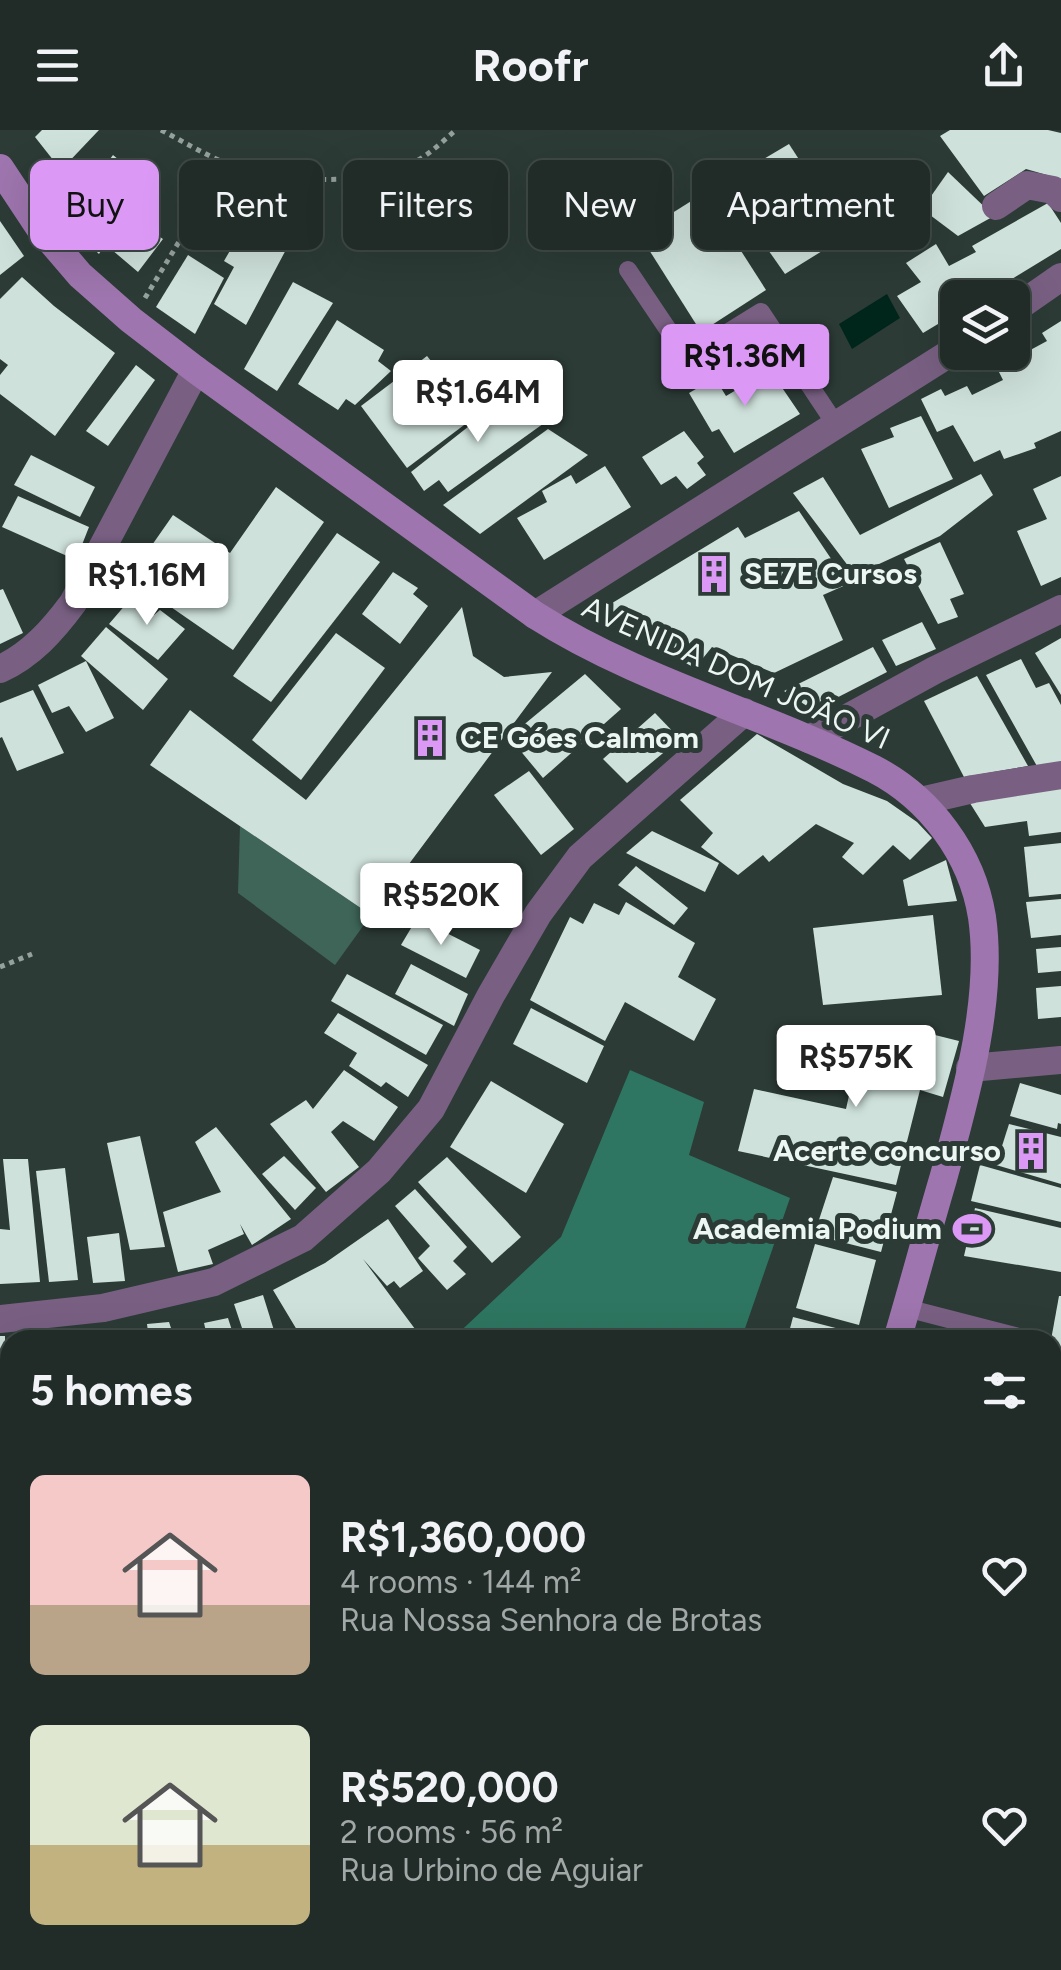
<!DOCTYPE html>
<html lang="en">
<head>
<meta charset="utf-8">
<style>
  :root { --surface:#212c28; --page:#2d3834; --text:#f1f3f6; --muted:#a2a7a8; --line:#3e4845; --accent:#db99f5 }
  body { margin:0; font-family:Figtree,sans-serif; background:var(--page); color:var(--text); height:100vh; display:flex; flex-direction:column; font-size:38px; white-space:nowrap }
  * { box-sizing:border-box; margin:0 }
  p { font-size:32px; color:var(--muted) }
  .icon { flex:none; width:55px; height:55px; fill:none; stroke:currentColor; stroke-width:2; stroke-linecap:round; stroke-linejoin:round }
  .map { position:relative; flex:1; overflow:hidden }
  .side { position:absolute; left:0px; top:1200px; width:1062px; height:640px; display:flex; flex-direction:column; background:var(--surface); border-radius:30px 30px 0 0; box-shadow:0 10px 40px #0002,0 0 0 2px var(--line) }
  .side>* { flex:none }
  .top-card { position:absolute; left:30px; top:30px; width:1002px; height:90px; display:flex; gap:20px }
  .buttons { position:absolute; left:940px; top:150px; display:grid; gap:20px }
  .buttons a { display:grid; place-items:center; width:90px; height:90px; border-radius:15px; background:var(--surface); box-shadow:0 10px 40px #0002,0 0 0 2px var(--line); font-size:50px }
  .price { position:absolute; translate:-50% -85px; padding:0 22px; border-radius:10px; background:#fff; color:#222; font-size:32px; line-height:65px; filter:drop-shadow(0 2px 5px #0008) }
  .price::after { content:''; position:absolute; left:50%; top:60px; width:30px; height:22px; margin-left:-15px; background:inherit; clip-path:polygon(0 0,100% 0,50% 100%) }
  .price.on { background:var(--accent); color:#111 }
  ul { padding:0; list-style:none }
  li { display:flex; align-items:center; gap:30px; height:250px; padding:0 30px }
  li span { display:grid; place-items:center; flex:none; width:280px; height:200px; border-radius:15px; color:#555 }
  li>.icon { margin-inline-start:auto }
  span .icon { width:120px; height:120px; fill:#fffc; stroke-width:1 }
  li b { font-size:42px }
  h2 { display:flex; justify-content:space-between; align-items:center; height:120px; padding:0 30px; font-size:42px }
  .chip { padding:0 35px; border-radius:15px; background:var(--surface); box-shadow:0 10px 40px #0002,0 0 0 2px var(--line); font-size:35px; line-height:90px }
  .chip.on { background:var(--accent); color:#111 }
  header { display:flex; justify-content:space-between; align-items:center; height:130px; padding:0 30px; background:var(--surface); font-size:45px; font-weight:700 }
  .map>svg:first-child { display:block }
</style>
</head>
<body>
<header><svg class="icon" aria-label="menu" viewBox="0 0 24 24"><path d="M4 6h16M4 12h16M4 18h16"/></svg>Roofr<svg class="icon" aria-label="share" viewBox="0 0 24 24"><path d="M12 15V3M7 8l5-5 5 5M5 13v7h14v-7"/></svg></header>
<div class="map">
<svg width="1061" height="1840" viewBox="0 0 1061 1840">
  <rect width="100%" height="100%" fill="#2c3b36"/>
  <!-- green -->
  <path fill="#3e6558" d="M240,696l131,89 -36,50 -97,-72z"/>
  <!-- forest -->
  <g fill="#2e7661">
    <path d="M630,940l74,32 -15,53 101,43 -49,142h-290l110,-103z"/>
    <path d="M0,1316h10v124l-10,-5z"/>
  </g>
  <!-- water -->
  <path fill="#00251b" d="M887,164l13,24 -48,31 -13,-25z"/>
  <!-- building -->
  <g fill="#cee1da">
    <path d="M42,0h57l-38,40 -26,-33z"/>
    <path d="M950,0h98l13,3v46l-35,-10 -42,27 -44,-60z"/>
    <path d="M789,14l59,91 -63,39 -63,-90z"/>
    <path d="M113,25l34,28 -21,30 37,26 -25,33 -33,-28 -6,10 -35,-33z"/>
    <path d="M948,42l46,44 -36,20 -36,-27z"/>
    <path d="M704,63l62,97 -65,42 -62,-98z"/>
    <path d="M1048,73l13,20v26l-80,49h-23v14l-35,21 -26,-37 24,-14 -15,-19 30,-19 13,22 27,-14 -4,-6z"/>
    <path d="M0,91l24,35 -24,19z"/>
    <path d="M247,91l42,23 -43,81 -32,-21 20,-37 -10,-6z"/>
    <path d="M188,125l36,23 -29,56 -39,-27z"/>
    <path d="M22,147l32,29 61,47 -60,83 -55,-42v-19l8,-10 -8,-6v-60z"/>
    <path d="M293,152l40,21 -56,88 -33,-22z"/>
    <path d="M337,190l47,30 -6,11 13,10 -36,34 -9,-6 -8,11 -40,-26z"/>
    <path d="M1061,191v110l-27,12 2,5 -32,11 -4,-9 -26,12 -21,-37 -16,7 -16,-33 20,-10 4,7 22,-10 5,9 31,-15 -6,-12 50,-27 -5,-8z"/>
    <path d="M427,226l49,60 -69,52 -46,-62z"/>
    <path d="M136,235l19,15 -47,66 -22,-15z"/>
    <path d="M770,240l30,44 -66,39 -15,-24 -7,3 -23,-39 26,-15 11,18z"/>
    <path d="M507,266l40,25 -99,71 -9,-12 -15,11 -13,-19z"/>
    <path d="M921,286l32,63 -64,29 -28,-59 33,-12 -4,-9z"/>
    <path d="M548,299l40,26 -108,79 -37,-29z"/>
    <path d="M684,301l20,26 -7,6 9,12 -19,14 -11,-13 -15,9 -19,-28z"/>
    <path d="M31,325l64,32 -15,30 -66,-32z"/>
    <path d="M605,336l26,41 -87,53 -27,-42 30,-16 -5,-11 29,-16 5,9z"/>
    <path d="M981,344l12,21 -53,41 -85,39 -62,-82 30,-16 37,58z"/>
    <path d="M1061,346v101l-20,9 -24,-55 30,-12 -14,-30z"/>
    <path d="M276,357l48,35 -91,128 -104,-72 44,-63 57,38z"/>
    <path d="M18,366l71,31 -13,33 -74,-33z"/>
    <path d="M799,381l49,73 -25,11 20,45 -69,33 -62,-26 -17,21 -101,-54 144,-87 7,11z"/>
    <path d="M337,403l43,29 -109,140 -38,-26z"/>
    <path d="M940,412l24,52 -14,5 8,18 -20,7 -34,-65z"/>
    <path d="M393,442l25,16 -5,6 15,12 -28,38 -38,-30z"/>
    <path d="M3,459l20,44 -23,11v-54z"/>
    <path d="M132,467l22,18 6,-5 25,19 -27,31 -49,-36z"/>
    <path d="M462,477l11,49 31,21 48,-5 -181,243 -221,-150 40,-55 116,90z"/>
    <path d="M922,492l14,27 -40,17 -14,-26z"/>
    <path d="M106,497l62,52 -25,31 -62,-54z"/>
    <path d="M336,503l49,35 -84,112 -49,-40z"/>
    <path d="M1061,508v57l-26,-42z"/>
    <path d="M873,517l14,25 -74,38 -29,-19z"/>
    <path d="M1021,529l15,29 13,-5 12,22v61l-23,2 -52,-93z"/>
    <path d="M86,531l28,57 -28,14 -17,-26 -17,7 -14,-28z"/>
    <path d="M585,544l36,35 -78,69 -34,-41z"/>
    <path d="M977,546l51,90 -64,11 -40,-76z"/>
    <path d="M33,560l31,63 -47,18 -15,-34 -2,1v-35z"/>
    <path d="M655,583l25,26 -53,44 -24,-24z"/>
    <path d="M757,604l86,50 44,17 30,21 15,16 -22,22 -17,-15 -30,30 -21,-18 12,-14 -38,-19 -47,38 -6,-7 -25,20 -37,-28 12,-14 -33,-33z"/>
    <path d="M529,641l45,58 -33,26 -47,-60z"/>
    <path d="M1061,655v47l-32,4 -2,-15 -42,6 -17,-27z"/>
    <path d="M652,701l67,32 -14,29 -79,-39z"/>
    <path d="M1061,713v51l-32,3 -5,-50z"/>
    <path d="M946,730l11,41 -49,5 -5,-26z"/>
    <path d="M636,736l52,42 -14,17 -56,-40z"/>
    <path d="M1061,769v36l-30,3 -5,-36z"/>
    <path d="M626,772l69,41 -17,34 38,22 -22,42 -69,-39 -20,39 -75,-41 40,-83 13,7 11,-21 25,12z"/>
    <path d="M933,785l9,80 -119,10 -10,-77z"/>
    <path d="M417,788l63,32 -14,28 -65,-33z"/>
    <path d="M1061,817v24l-23,2 -2,-24z"/>
    <path d="M411,834l57,30 -14,32 -59,-32z"/>
    <path d="M347,844l96,51 -17,30 -95,-54z"/>
    <path d="M1061,856v31l-23,2 -2,-31z"/>
    <path d="M531,878l73,38 -17,37 -74,-39z"/>
    <path d="M338,883l90,52 -20,32 -22,-15 -5,5 -32,-21 8,-13 -33,-20z"/>
    <path d="M923,902l36,9 -16,56 -23,-7 -24,95 -158,-34 16,-62 92,20 17,-76z"/>
    <path d="M344,940l54,37 -24,34 -31,-20 -12,11 28,35 -33,25 -56,-68 36,-24 7,9z"/>
    <path d="M491,951l73,43 -38,69 -76,-46z"/>
    <path d="M1020,953l41,12v29l-3,-1 -1,6 -47,-13z"/>
    <path d="M1009,994l52,13v47l-65,-19z"/>
    <path d="M216,997l75,92 -39,26 -12,-21 4,10 -36,16 5,14 -35,8 -15,-60 58,-20 -26,-50z"/>
    <path d="M140,1006l25,111 -35,3 -23,-107z"/>
    <path d="M284,1026l32,32 -21,22 -33,-36z"/>
    <path d="M447,1027l74,80 -29,26 -74,-81z"/>
    <path d="M3,1029h25l12,123 -40,2v-55l10,1z"/>
    <path d="M980,1035l81,23v34l-90,-21z"/>
    <path d="M65,1038l13,112 -29,2 -13,-111z"/>
    <path d="M833,1047l64,15 -16,60 -67,-17z"/>
    <path d="M415,1059l52,58 -14,14 13,13 -19,16 -29,-32 12,-12 -35,-40z"/>
    <path d="M975,1078l86,20v44l-97,-16z"/>
    <path d="M388,1089l35,52 -23,17 -6,-7 -7,5 -24,-27 52,70 -16,11h-96l-30,-50 52,-27z"/>
    <path d="M119,1103l6,48 -32,2 -6,-46z"/>
    <path d="M815,1114l61,16 -17,65 -63,-17z"/>
    <path d="M263,1165l14,45h-31l-12,-36z"/>
    <path d="M1059,1166h2v86l-9,-1 -1,-41z"/>
    <path d="M793,1187l62,16 -1,7h-67z"/>
    <path d="M228,1188l7,22h-27l-4,-17z"/>
    <path d="M169,1192l4,12 10,-2 2,8h-36l-2,-16z"/>
    <path d="M141,1200v10h-31l-1,-8z"/>
    <path d="M0,1206h5l1,92h-6z"/>
    <path d="M1052,1363l9,2v52l-9,-3z"/>
    <path d="M1052,1481l9,3v24l-8,24z"/>
    <path d="M1061,1736v28l-2,2 2,3v33l-9,7v-66z"/>
  </g>
  <g fill="none" stroke-linecap="round" stroke-linejoin="round">
    <!-- path -->
    <g stroke="#95a19c" stroke-width="5" stroke-dasharray="5 5" stroke-linecap="butt">
      <path d="M161,0c21,11 41,23 62,32 47,20 145,26 190,1 16,-8 30,-22 43,-33"/>
      <path d="M145,168l81,-134"/>
      <path d="M0,837l32,-13"/>
      <path d="M0,1532l10,2"/>
    </g>
    <!-- service -->
    <g stroke="#796083" stroke-width="18">
      <path d="M628,140l59,88 74,-46 75,113"/>
      <path d="M906,1178l124,32"/>
      <path d="M0,1774l10,2"/>
      <path d="M129,1830l18,10"/>
      <path d="M817,1830l7,10"/>
      <path d="M679,1840l6,-10"/>
    </g>
    <!-- minor -->
    <g stroke="#796083" stroke-width="28">
      <path d="M996,76l31,-21 26,5 8,8"/>
      <path d="M1012,181l49,-34"/>
      <path d="M535,485l423,-267"/>
      <path d="M0,539c31,-14 53,-39 73,-66l123,-233"/>
      <path d="M809,609l126,-69 126,-61"/>
      <path d="M921,671l52,-12 88,-14"/>
      <path d="M970,938l91,-8"/>
      <path d="M0,1189l103,-11 111,-26 89,-44 76,-67 52,-62 60,-114 47,-81 42,-57 164,-145"/>
      <path d="M1052,1441l9,2"/>
    </g>
    <!-- tertiary -->
    <path stroke="#796083" stroke-width="28" d="M895,1840l6,-10"/>
    <!-- secondary -->
    <g stroke="#9e75ae" stroke-width="28">
      <path d="M0,38l39,59 41,48 51,45 65,50 339,245c105,67 228,98 339,154 56,29 98,85 108,148 12,83 -17,182 -39,262 -16,54 -30,107 -46,161"/>
      <path d="M983,1830l9,10"/>
    </g>
  </g>
  <!-- icons -->
  <defs>
    <g id="building-bare" transform="scale(3)"><path d="M-4-6H4V6H1V3H-1V6H-4ZM-2.5-4.3h1.7v1.8h-1.7ZM.8-4.3h1.7v1.8H.8ZM-2.5-1h1.7V.8h-1.7ZM.8-1h1.7V.8H.8Z" fill="#db99f5" stroke="#2c3b36" stroke-width="2.5" paint-order="stroke"/></g>
    <g id="stadium-bare" transform="scale(3)"><path d="M0-5a6.5 5 0 1 0 0 10a6.5 5 0 1 0 0-10ZM-3.5-1.8h7v3.6h-7Z" fill="#db99f5" stroke="#2c3b36" stroke-width="2.5" paint-order="stroke"/></g>
  </defs>
  <g fill-rule="evenodd">
    <use href="#building-bare" x="714" y="444"/>
    <use href="#building-bare" x="430" y="608"/>
    <use href="#building-bare" x="1031" y="1021"/>
    <use href="#stadium-bare" x="972" y="1099"/>
  </g>
  <g text-anchor="middle" stroke-width="10" stroke-linejoin="round" paint-order="stroke">
    <!-- poi labels -->
    <g font-size="30" font-weight="bold" fill="#ecf6f2" stroke="#2c3b36" text-anchor="start">
      <text x="744" y="454">SE7E Cursos</text>
      <text x="460" y="618">CE Góes Calmom</text>
      <text x="1001" y="1031" text-anchor="end">Acerte concurso</text>
      <text x="942" y="1109" text-anchor="end">Academia Podium</text>
    </g>
    <!-- street labels -->
    <g font-size="30" fill="#ecf6f2" stroke="#2c3b36">
      <text transform="translate(736 543) rotate(24)" y="10">AVENIDA DOM JOÃO VI</text>
    </g>
  </g>
</svg>
<div class="buttons">
<a><svg class="icon" aria-label="layers" viewBox="0 0 24 24"><path d="M12 4l9 5-9 5-9-5zM3 14l9 5 9-5"/></svg></a>
</div>
<b class="price on" style="left:745px;top:279px">R$1.36M</b>
<b class="price" style="left:478px;top:315px">R$1.64M</b>
<b class="price" style="left:147px;top:498px">R$1.16M</b>
<b class="price" style="left:441px;top:818px">R$520K</b>
<b class="price" style="left:856px;top:980px">R$575K</b>
<div class="top-card">
<a class="chip on">Buy</a>
<a class="chip">Rent</a>
<a class="chip">Filters</a>
<a class="chip">New</a>
<a class="chip">Apartment</a>
</div>
<section class="side">
<h2>5 homes<svg class="icon" aria-label="filters" viewBox="0 0 24 24"><path d="M4 7h16M4 17h16"/><circle cx="9" cy="7" r="2"/><circle cx="15" cy="17" r="2"/></svg></h2>
<ul>
<li><span style="background:linear-gradient(#f6c9c9 65%,#b9a48a 0)"><svg class="icon" aria-label="home" viewBox="0 0 24 24"><path d="M3 11l9-7 9 7M6 9v11h12V9"/></svg></span><div><b>R$1,360,000</b><p>4 rooms · 144 m²</p><p>Rua Nossa Senhora de Brotas</p></div><svg class="icon" aria-label="heart" viewBox="0 0 24 24"><path d="M12 20l-8-8c-3-5 5-10 8-4 3-6 11-1 8 4z"/></svg></li>
<li><span style="background:linear-gradient(#dfe7d0 60%,#c2b280 0)"><svg class="icon" aria-label="home" viewBox="0 0 24 24"><path d="M3 11l9-7 9 7M6 9v11h12V9"/></svg></span><div><b>R$520,000</b><p>2 rooms · 56 m²</p><p>Rua Urbino de Aguiar</p></div><svg class="icon" aria-label="heart" viewBox="0 0 24 24"><path d="M12 20l-8-8c-3-5 5-10 8-4 3-6 11-1 8 4z"/></svg></li>
</ul>
</section>
</div>
</body>
</html>
